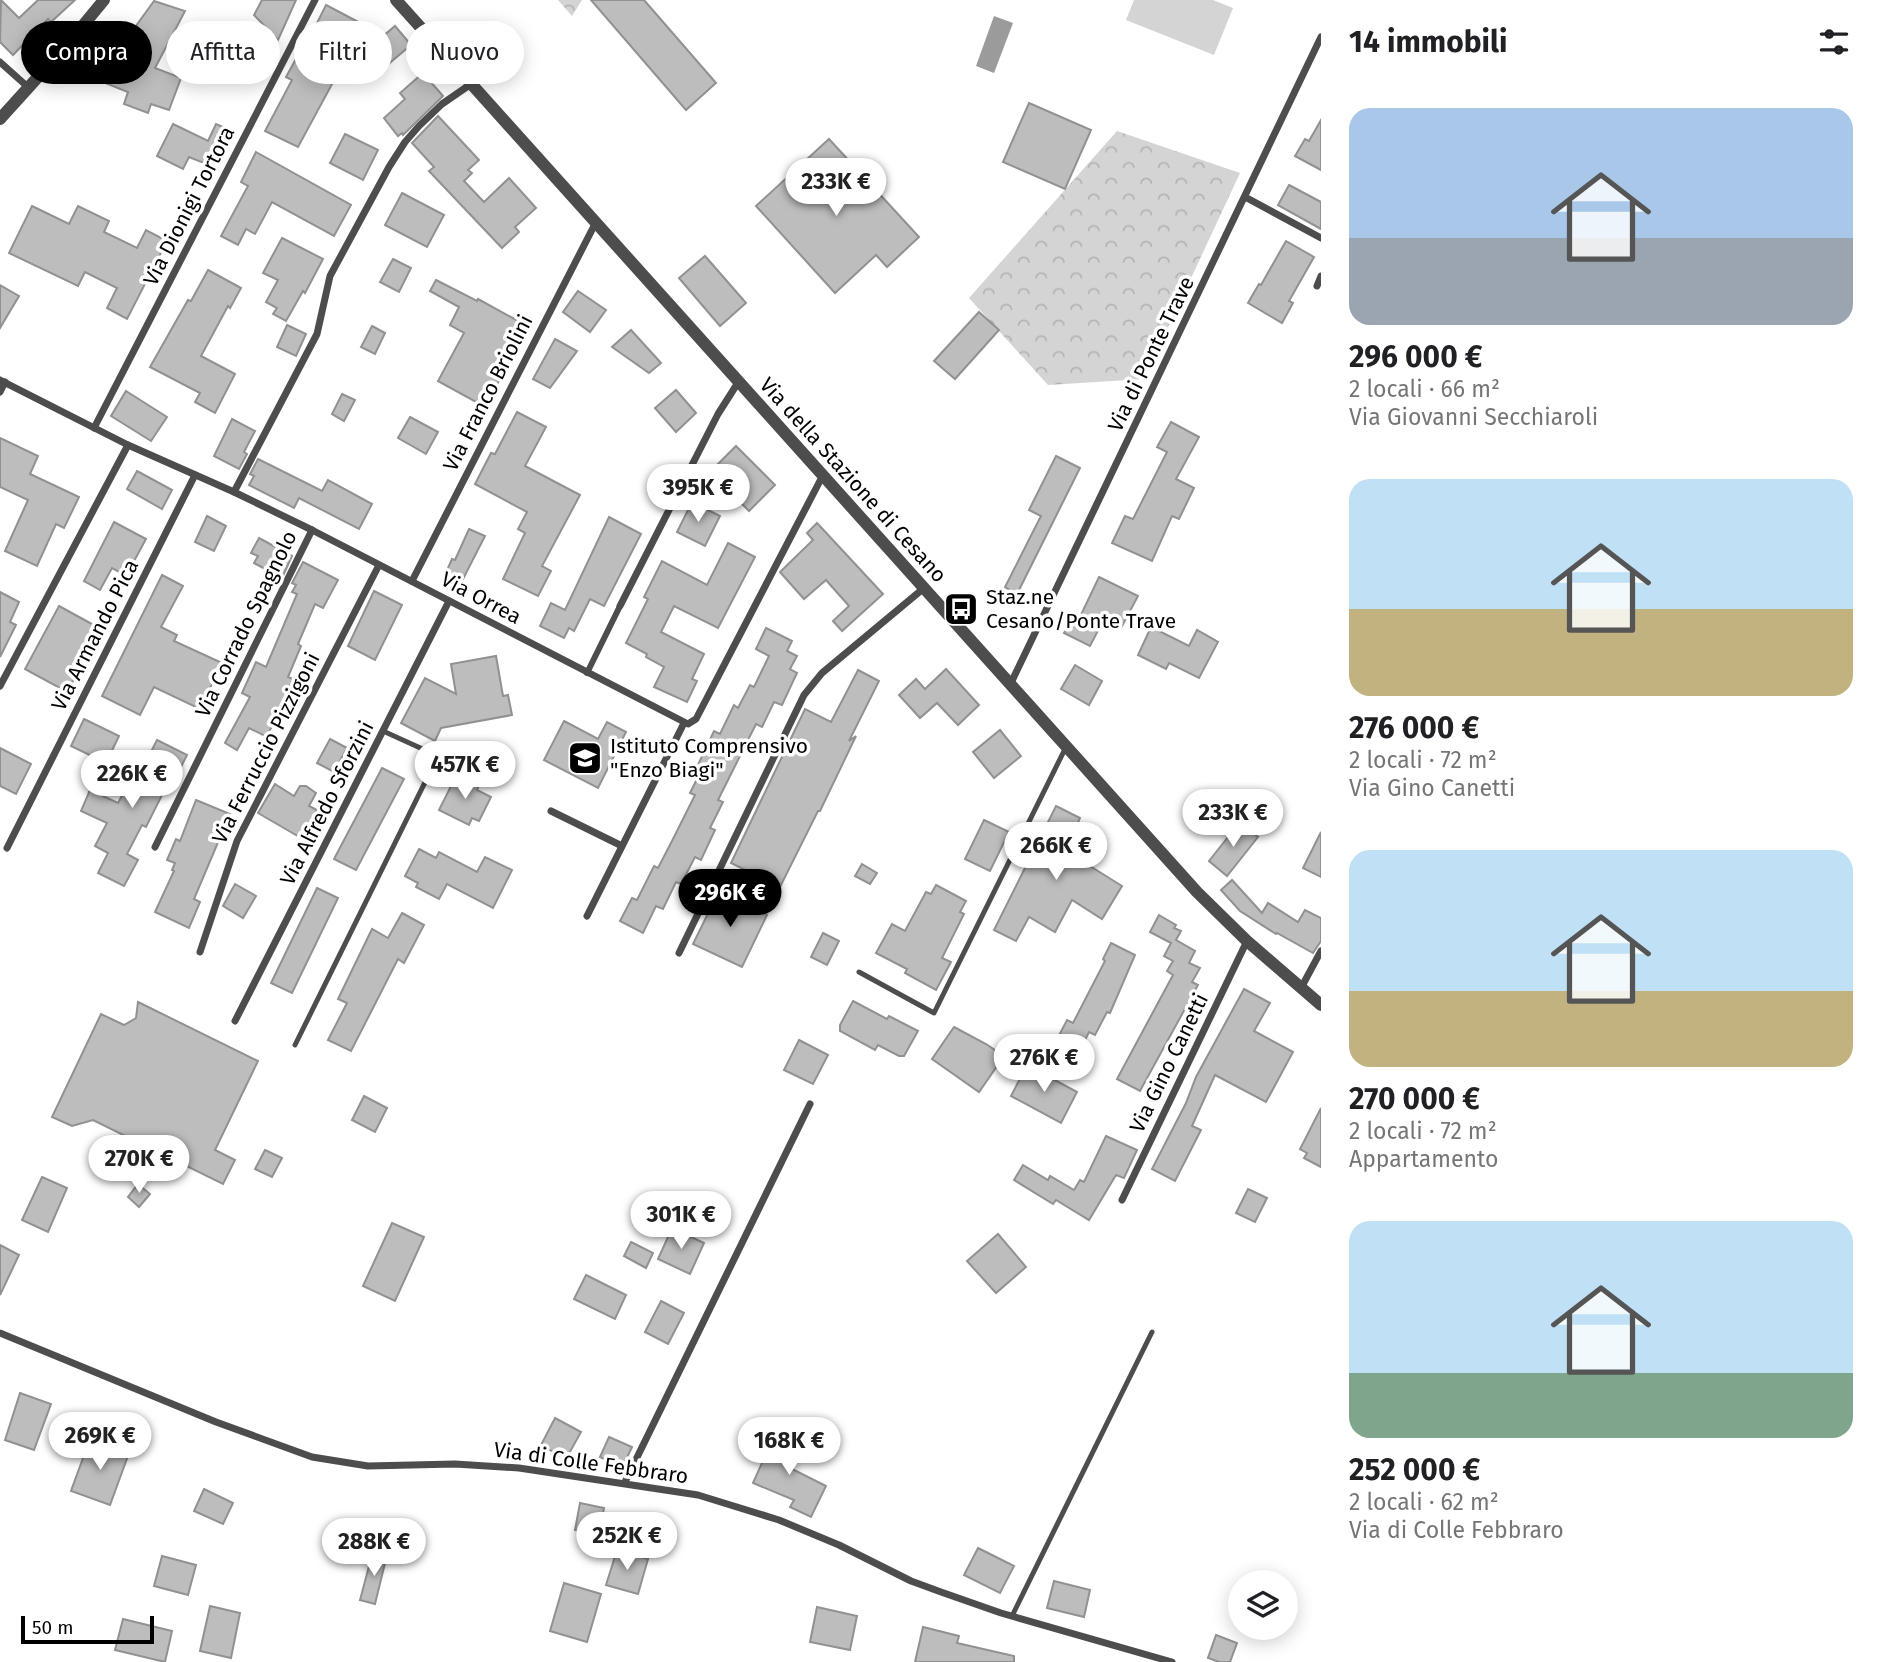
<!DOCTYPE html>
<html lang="it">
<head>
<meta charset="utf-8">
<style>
  :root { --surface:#fff; --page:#f2f2f2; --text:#202124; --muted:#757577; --accent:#000 }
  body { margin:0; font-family:"Fira Sans",sans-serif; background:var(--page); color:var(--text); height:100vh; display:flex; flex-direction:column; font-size:26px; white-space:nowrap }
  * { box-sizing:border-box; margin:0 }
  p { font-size:23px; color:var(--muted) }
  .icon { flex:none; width:38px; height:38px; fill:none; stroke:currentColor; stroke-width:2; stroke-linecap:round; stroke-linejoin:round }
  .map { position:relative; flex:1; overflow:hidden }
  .drawer { display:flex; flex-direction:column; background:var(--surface); width:560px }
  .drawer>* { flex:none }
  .top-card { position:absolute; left:21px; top:21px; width:665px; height:63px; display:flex; gap:14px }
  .tools { position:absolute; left:1228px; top:1570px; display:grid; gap:14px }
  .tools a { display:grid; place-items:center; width:70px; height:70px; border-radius:50%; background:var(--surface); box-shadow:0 4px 18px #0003; font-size:35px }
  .scale { position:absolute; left:21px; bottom:18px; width:133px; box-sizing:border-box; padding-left:7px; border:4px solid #000; border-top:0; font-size:19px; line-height:24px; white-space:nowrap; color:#000; -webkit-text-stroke:5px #fff; paint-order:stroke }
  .price { position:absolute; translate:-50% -60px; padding:0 16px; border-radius:24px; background:#fff; color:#222; font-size:23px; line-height:46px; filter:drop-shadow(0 2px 4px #0008) }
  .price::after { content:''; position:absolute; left:50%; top:42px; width:21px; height:16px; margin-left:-10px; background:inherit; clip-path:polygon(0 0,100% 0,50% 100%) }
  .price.on { background:var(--accent); color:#fff }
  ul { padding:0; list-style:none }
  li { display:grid; align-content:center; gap:14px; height:371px; padding:0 28px }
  li span { display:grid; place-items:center; height:217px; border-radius:21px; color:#555 }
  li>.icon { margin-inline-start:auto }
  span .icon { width:126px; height:126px; fill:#fffc; stroke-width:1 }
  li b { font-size:30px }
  h2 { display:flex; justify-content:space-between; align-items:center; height:84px; padding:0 28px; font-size:30px }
  .pill { padding:0 24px; border-radius:32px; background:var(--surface); box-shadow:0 4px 18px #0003; font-size:24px; line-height:63px }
  .pill.on { background:var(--accent); color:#fff }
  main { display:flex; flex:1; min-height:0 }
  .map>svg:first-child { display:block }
</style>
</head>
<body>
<main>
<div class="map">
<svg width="1321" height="1662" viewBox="0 0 1321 1662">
  <defs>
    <pattern id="forest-crowns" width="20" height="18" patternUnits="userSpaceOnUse" patternTransform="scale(1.75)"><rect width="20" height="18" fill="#d4d4d4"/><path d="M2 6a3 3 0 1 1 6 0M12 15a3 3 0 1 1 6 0" fill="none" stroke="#b4b4b4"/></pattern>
  </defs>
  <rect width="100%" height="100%" fill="#fff"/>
  <!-- forest -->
  <g fill="url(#forest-crowns)">
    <path d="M558,0h24l-10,16z"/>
    <path d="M1117,131l123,42 -96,206 -96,6 -79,-87z"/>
  </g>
  <!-- pitch -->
  <path fill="#d4d4d4" d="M1134,0h79l20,8 -19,47 -88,-35z"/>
  <!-- water -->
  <path fill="#9b9b9b" d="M994,16l19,7 -19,50 -18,-7z"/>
  <!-- building -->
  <g fill="#bdbdbd" stroke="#919191" stroke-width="2">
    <path d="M1,0l18,18 19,-18h37l-24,22 -3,-3 -35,36 -13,-13z"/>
    <path d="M262,0h34l-18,40 -24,-25z"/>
    <path d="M591,0h53l72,83 -30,27z"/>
    <path d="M154,1l31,10 -30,57 26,10 -12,32 -18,-6 -3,9 -24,-9 4,-12 -48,-19 11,-31 26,10z"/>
    <path d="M326,5l38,20 -66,122 -33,-16 27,-51 -6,-3 11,-20 2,2z"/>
    <path d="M395,26l16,19 -32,27 -16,-19z"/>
    <path d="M423,73l20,23 -40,39 -1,-2 -4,3 -14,-18 21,-19 -5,-6z"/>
    <path d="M1029,103l62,27 -26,59 -62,-27z"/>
    <path d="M438,116l41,44 -11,10 4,3 -8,8 20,21 25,-24 27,30 -21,19 4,5 -17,16 -73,-77 5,-4 -22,-24z"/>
    <path d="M1321,120v50l-26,-14 10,-17 4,2z"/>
    <path d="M173,124l35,17 8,-17 14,6 -16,37 -25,-10 -6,12 -26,-13z"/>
    <path d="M345,134l33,16 -15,30 -33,-17z"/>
    <path d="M829,139l90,98 -32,30 -11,-12 -41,38 -79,-87z"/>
    <path d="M256,152l95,53 -17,31 -62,-34 -17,32 -9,-5 -8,16 -17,-9 27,-50 -7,-4z"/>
    <path d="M1289,185l32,17v27l-43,-24z"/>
    <path d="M402,193l42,22 -17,32 -42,-22z"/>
    <path d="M32,206l37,18 9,-18 31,15 -5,11 33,16 9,-18 21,11 -40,78 -20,-11 10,-20 -32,-16 -7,14 -69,-33z"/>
    <path d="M282,238l41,21 -18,34 -2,-2 -17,30 -13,-7 4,-6 -11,-6 12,-22 -15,-7z"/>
    <path d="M1286,241l28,16 -25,44 4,2 -11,20 -34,-20 11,-19 2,1z"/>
    <path d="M705,256l41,47 -26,23 -41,-48z"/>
    <path d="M393,259l18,9 -12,24 -19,-10z"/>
    <path d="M208,270l33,18 -11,20 -2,-2 -27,50 34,18 -20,39 -20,-11 5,-9 -50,-26 38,-67 3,1z"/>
    <path d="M436,280l41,21 1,-2 42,23 -30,54 9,5 -14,26 -47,-26 26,-48 -14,-8 9,-18 -29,-16z"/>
    <path d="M0,285l19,11 -19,32z"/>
    <path d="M578,291l28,19 -16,22 -27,-20z"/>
    <path d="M979,312l20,18 -44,49 -21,-18z"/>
    <path d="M287,325l19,9 -10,22 -19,-9z"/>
    <path d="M372,326l13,7 -10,21 -14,-7z"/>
    <path d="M631,330l30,33 -12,10 -37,-26z"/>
    <path d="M555,339l22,12 -27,37 -17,-9z"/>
    <path d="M676,390l20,23 -20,19 -21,-24z"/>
    <path d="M126,391l41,26 -16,24 -40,-25z"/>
    <path d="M342,394l13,6 -11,21 -12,-7z"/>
    <path d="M517,412l29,15 -21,39 55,29 -38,71 9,5 -13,25 -35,-17 22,-46 -7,-4 9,-17 -52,-28 16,-31 4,1z"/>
    <path d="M410,417l28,15 -12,22 -28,-16z"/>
    <path d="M232,419l23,12 -11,21 3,2 -8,15 -25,-13z"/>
    <path d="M1171,422l28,15 -23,42 18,9 -15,31 -7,-3 -20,45 -40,-18 13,-27 8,3 34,-67 -10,-5z"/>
    <path d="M0,438l38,18 -8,18 49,23 -15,31 -8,-4 -19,42 -32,-15 23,-51 -28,-13z"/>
    <path d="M736,446l39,39 -26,26 -39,-39z"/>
    <path d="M1056,456l24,12 -63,126 -12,-7 36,-71 -12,-6z"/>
    <path d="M258,459l64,32 6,-11 44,24 -13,25 -60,-31 -5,10 -45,-23 5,-9 -4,-2z"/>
    <path d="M137,471l35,19 -10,19 -35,-20z"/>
    <path d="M692,502l28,14 -15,30 -28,-14z"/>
    <path d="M207,516l19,10 -12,25 -19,-9z"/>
    <path d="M609,517l32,17 -37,72 -14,-7 -16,32 -5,-3 -5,10 -24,-12 11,-23 14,7z"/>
    <path d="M114,522l32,17 -13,24 -3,-2 -7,13 -11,-6 -12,22 -16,-9z"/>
    <path d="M817,523l66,71 -41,37 -9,-10 16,-15 -23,-26 -22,19 -24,-27 33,-32 -6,-7z"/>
    <path d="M469,529l16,7 -26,51 -16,-8 9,-20 3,1z"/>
    <path d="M259,538l33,18 -10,22 -28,-15 4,-7 -7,-3z"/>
    <path d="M728,543l27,14 -37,71 -44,-22 -13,26 43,22 -12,25 5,2 -10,21 -33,-15 10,-20 -18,-10 1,-3 -21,-11 22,-44 -4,-2 18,-36 45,24z"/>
    <path d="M303,562l35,18 -15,28 -8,-4 -17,40 3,2 -13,31 5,2 -26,58 -18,-9 -12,22 -12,-7 25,-46 -8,-4 14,-31 10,5 31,-73 -5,-2 4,-7 -4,-2z"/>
    <path d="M162,575l21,11 -22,41 16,8 -3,6 48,22 -22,46 -46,-22 -14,28 -38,-19z"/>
    <path d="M1099,577l39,19 -17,32 -17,-9 -14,27 -26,-13 9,-17 6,3z"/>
    <path d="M374,591l28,14 -27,55 -27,-14z"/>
    <path d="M0,592l19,10 -9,20 6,3 -16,32z"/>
    <path d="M59,606l42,23 -34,63 -42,-23z"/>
    <path d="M1151,627l38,19 8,-16 21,12 -19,36 -30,-15 -3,6 -28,-14z"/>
    <path d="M766,628l26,13 -5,10 10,5 -7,13 7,4 -15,32 -8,-3 -12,25 -6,-3 -38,76 5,2 -13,26 5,2 -14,30 -6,-3 -14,27 -5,-2 -13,27 -7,-3 -13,27 -23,-12 12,-23 5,2 17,-34 4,2 14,-27 23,-46 -5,-2 12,-24 -5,-2 17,-36 6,3 14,-29 4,3 12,-23 4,2 15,-31 -13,-7z"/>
    <path d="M496,656l7,40 5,-1 4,20 -71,13 -6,13 -34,-18 24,-45 31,16 -5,-30z"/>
    <path d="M1075,665l27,16 -13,24 -28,-16z"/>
    <path d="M946,669l33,36 -21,20 -21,-22 -17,15 -21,-23 17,-16 9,10z"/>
    <path d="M858,670l21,11 -30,60 7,-5 -36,75h-2l-38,76 -49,-24 74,-154 26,13z"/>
    <path d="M84,719l35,17 -13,27 -35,-17z"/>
    <path d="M564,721l34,18 9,-17 19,10 -28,56 -54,-28z"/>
    <path d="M1000,730l21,26 -27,22 -21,-26z"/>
    <path d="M330,739l17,9 -13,24 -17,-9z"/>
    <path d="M157,740l30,15 -12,24 -4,-2 -25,50 -4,-2 -15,29 11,6 -14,26 -26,-13 10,-20 -13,-7 12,-23 -26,-12 9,-21 28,13 12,-22 5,2z"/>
    <path d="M0,748l31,16 -15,30 -16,-8z"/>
    <path d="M382,768l22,11 -48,91 -22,-11z"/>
    <path d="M457,774l22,11 -2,5 14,7 -12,24 -7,-3 -3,7 -30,-15z"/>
    <path d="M275,784l19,12 6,-10h6l10,7 -7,13 8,4 -16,28 -43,-25z"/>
    <path d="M196,800l34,14 -36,85 6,3 -11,26 -34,-16 19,-41 -2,-1 3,-7 -8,-3 9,-21 4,2z"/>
    <path d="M1056,806l24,12 -6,13 5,3 -10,19 53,33 -20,33 -30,-19 -17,32 -26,-15 -13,24 -22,-11z"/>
    <path d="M984,820l25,12 -19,39 -25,-12z"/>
    <path d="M1240,822l18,15 -31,39 -18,-15z"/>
    <path d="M1321,832v45l-18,-9z"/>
    <path d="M419,849l17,9 3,-6 38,20 8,-15 27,13 -19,38 -46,-24 -8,15 -23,-12 2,-4 -13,-7z"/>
    <path d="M862,864l15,9 -7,11 -15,-8z"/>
    <path d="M1232,880l30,33 6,-10 30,19 7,-12 16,8v23l-8,12 -36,-20 -1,1 -36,-23 -19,-21z"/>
    <path d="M235,884l21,12 -13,22 -20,-12z"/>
    <path d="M936,885l30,16 -6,11 4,2 -22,44 9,4 -15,28 -31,-17 2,-4 -31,-16 16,-29 13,7 21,-39 5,2z"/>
    <path d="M317,888l21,10 -46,95 -21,-10z"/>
    <path d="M719,891l48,24 -25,52 -49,-23z"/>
    <path d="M402,913l22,12 -20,38 -6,-4 -47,92 -23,-11 19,-37 -9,-4 34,-70 16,9z"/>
    <path d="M1159,915l17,10 -2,3 7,3 -5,9 19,11 -6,12 11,5 -8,14 6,3 -58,106 -23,-12 56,-104 -6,-4 6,-10 -9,-5 7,-13 -21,-11z"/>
    <path d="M823,933l16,8 -12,24 -16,-8z"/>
    <path d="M1111,943l24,12 -25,58 -3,-1 -12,23 -6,-3 -14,28 -23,-11 15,-29 6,3 32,-62 -2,-2z"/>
    <path d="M1244,989l26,14 -16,28 39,21 -27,50 -51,-27 -23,51 9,4 -26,51 -23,-12 34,-66 10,-26z"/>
    <path d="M853,1001l34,18 2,-3 29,15 -14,25h-5l-21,-11 -3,5 -35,-19v-6z"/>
    <path d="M138,1002l120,59 -43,89 20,10 -12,24 -130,-64 -21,6 -20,-9 49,-103 23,11 12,-7z"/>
    <path d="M954,1027l32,17 18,12 -25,36 -47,-33z"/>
    <path d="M799,1040l29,15 -15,29 -29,-14z"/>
    <path d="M1027,1065l50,27 -16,31 -50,-27z"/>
    <path d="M364,1096l23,12 -12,24 -23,-12z"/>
    <path d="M1321,1108v59l-17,-9 3,-5 -7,-4z"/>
    <path d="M1106,1136l31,14 -13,28 -8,-3 -27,45 -33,-20 -3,4 -39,-24 9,-15 25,15 2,-4 24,14 6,-10 4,2z"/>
    <path d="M265,1150l17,8 -10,19 -17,-8z"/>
    <path d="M42,1177l25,11 -19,44 -26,-12z"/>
    <path d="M138,1184l12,10 -11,13 -11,-10z"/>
    <path d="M1248,1189l19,9 -12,24 -19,-9z"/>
    <path d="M392,1223l32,14 -29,64 -32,-15z"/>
    <path d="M672,1228l32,15 -14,31 -32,-15z"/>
    <path d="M998,1234l28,33 -30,26 -29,-32z"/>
    <path d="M631,1242l22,11 -7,15 -22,-12z"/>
    <path d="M0,1245l19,10 -19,40z"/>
    <path d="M586,1275l40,20 -11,24 -41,-20z"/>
    <path d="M661,1301l23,12 -16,31 -23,-12z"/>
    <path d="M20,1393l31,11 -17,46 -29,-10z"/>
    <path d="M555,1418l26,14 -15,27 -25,-14z"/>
    <path d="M774,1436l27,12 -9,21 34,17 -15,31 -21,-10 4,-7 -41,-17z"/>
    <path d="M609,1437l23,10 -10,21 -22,-11z"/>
    <path d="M90,1439l39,14 -19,52 -39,-14z"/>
    <path d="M204,1489l29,14 -10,21 -29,-13z"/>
    <path d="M580,1503l24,5 -5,27 -24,-5z"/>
    <path d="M978,1548l36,18 -14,27 -36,-18z"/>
    <path d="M617,1550l31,9 -10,35 -32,-9z"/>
    <path d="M373,1551l14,4 -12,49 -15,-4z"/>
    <path d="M162,1556l34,9 -8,30 -34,-9z"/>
    <path d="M1054,1581l36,9 -6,27 -37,-9z"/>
    <path d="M564,1583l37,11 -14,48 -37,-11z"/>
    <path d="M210,1606l30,7 -9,45 -31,-7z"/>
    <path d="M817,1607l40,9 -7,34 -40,-8z"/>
    <path d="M123,1619l49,12 -7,31 -50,-12z"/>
    <path d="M923,1627l36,9 -2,7 57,13v6h-99z"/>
    <path d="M1216,1635l21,8 -7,19h-11l-11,-4z"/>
  </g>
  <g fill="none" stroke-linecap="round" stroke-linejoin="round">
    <!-- service -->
    <g stroke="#4d4d4d" stroke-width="5">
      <path d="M859,972l75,41 132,-266"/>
      <path d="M295,1045l143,-289 -55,-25"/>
      <path d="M1012,1616l140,-284"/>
    </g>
    <!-- pedestrian -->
    <path stroke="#4d4d4d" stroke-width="6" d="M587,673l33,-67"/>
    <!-- minor -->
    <g stroke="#4d4d4d" stroke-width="7">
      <path d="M0,62l29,26"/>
      <path d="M1245,197l76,41"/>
      <path d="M1317,286l4,-10"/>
      <path d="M0,380l128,65 106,47 78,38 376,194 8,-5 127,-244"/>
      <path d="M0,392l5,-10"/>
      <path d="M94,428l221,-428"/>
      <path d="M234,492l83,-158 13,-58 59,-109 16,-25 14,-16 23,-22 29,-20"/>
      <path d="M412,581l184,-359"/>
      <path d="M620,606l98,-192 21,-33"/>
      <path d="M1010,685l311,-648"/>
      <path d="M0,686l128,-241"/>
      <path d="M551,811l71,35"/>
      <path d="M155,847l157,-317"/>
      <path d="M7,848l188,-373"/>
      <path d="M587,916l97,-193"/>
      <path d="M200,952l37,-111 142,-276"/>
      <path d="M679,953l125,-258 18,-22 102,-85"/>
      <path d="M1301,988l20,-37"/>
      <path d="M235,1021l214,-420"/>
      <path d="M1122,1200l125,-259"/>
      <path d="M0,1333l216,89 96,35 56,9 87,-2 64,4 179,27 81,25 60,25 72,36 30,11 60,21 171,49"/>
      <path d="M625,1482l185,-378"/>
    </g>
    <!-- tertiary -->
    <g stroke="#4d4d4d" stroke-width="12">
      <path d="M396,0l801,892 50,49 74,64"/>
      <path d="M0,119l66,-73 38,-46"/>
    </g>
  </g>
  <!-- icons -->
  <defs>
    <g id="bus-square" transform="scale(1.75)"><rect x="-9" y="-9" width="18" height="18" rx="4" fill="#000" stroke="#fff"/><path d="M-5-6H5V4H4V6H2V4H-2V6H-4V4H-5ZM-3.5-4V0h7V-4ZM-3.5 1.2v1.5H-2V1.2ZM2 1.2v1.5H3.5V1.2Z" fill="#fff"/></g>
    <g id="school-square" transform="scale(1.75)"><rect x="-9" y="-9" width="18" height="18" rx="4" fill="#000" stroke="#fff"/><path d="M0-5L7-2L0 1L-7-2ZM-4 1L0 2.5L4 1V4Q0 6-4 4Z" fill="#fff"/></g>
  </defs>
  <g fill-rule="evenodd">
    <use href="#bus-square" x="961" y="609"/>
    <use href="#school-square" x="585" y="758"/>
  </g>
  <g text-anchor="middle" stroke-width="7" stroke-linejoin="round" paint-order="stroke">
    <!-- street labels -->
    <g font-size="21" fill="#000" stroke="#fff">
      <text transform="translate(189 206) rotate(-63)" y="7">Via Dionigi Tortora</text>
      <text transform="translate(1151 354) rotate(-64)" y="7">Via di Ponte Trave</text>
      <text transform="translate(488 393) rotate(-63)" y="7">Via Franco Briolini</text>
      <text transform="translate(853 480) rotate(48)" y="7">Via della Stazione di Cesano</text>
      <text transform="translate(481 598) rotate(28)" y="7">Via Orrea</text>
      <text transform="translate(246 624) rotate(-64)" y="7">Via Corrado Spagnolo</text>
      <text transform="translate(95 635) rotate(-63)" y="7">Via Armando Pica</text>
      <text transform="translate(266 748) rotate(-63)" y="7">Via Ferruccio Pizzigoni</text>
      <text transform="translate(327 803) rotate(-63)" y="7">Via Alfredo Sforzini</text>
      <text transform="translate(1169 1063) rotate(-64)" y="7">Via Gino Canetti</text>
      <text transform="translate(591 1463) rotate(8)" y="7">Via di Colle Febbraro</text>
    </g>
    <!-- poi labels -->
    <g font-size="21" fill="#000" stroke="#fff" text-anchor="start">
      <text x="986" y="604">Staz.ne<tspan x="986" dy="24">Cesano/Ponte Trave</tspan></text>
      <text x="610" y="753">Istituto Comprensivo<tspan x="610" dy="24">"Enzo Biagi"</tspan></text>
    </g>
  </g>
</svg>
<div class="tools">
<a><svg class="icon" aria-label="layers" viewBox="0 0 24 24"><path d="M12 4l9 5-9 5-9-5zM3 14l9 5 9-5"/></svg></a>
</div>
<div class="scale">50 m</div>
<b class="price" style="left:836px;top:218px">233K €</b>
<b class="price" style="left:698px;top:524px">395K €</b>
<b class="price" style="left:465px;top:801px">457K €</b>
<b class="price" style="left:132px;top:810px">226K €</b>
<b class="price" style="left:1233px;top:849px">233K €</b>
<b class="price" style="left:1056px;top:882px">266K €</b>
<b class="price on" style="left:730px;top:929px">296K €</b>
<b class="price" style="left:1044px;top:1094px">276K €</b>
<b class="price" style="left:139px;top:1195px">270K €</b>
<b class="price" style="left:681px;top:1251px">301K €</b>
<b class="price" style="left:100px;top:1472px">269K €</b>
<b class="price" style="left:789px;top:1477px">168K €</b>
<b class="price" style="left:627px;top:1572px">252K €</b>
<b class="price" style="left:374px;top:1578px">288K €</b>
<div class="top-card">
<a class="pill on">Compra</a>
<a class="pill">Affitta</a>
<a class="pill">Filtri</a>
<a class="pill">Nuovo</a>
</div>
</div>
<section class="drawer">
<h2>14 immobili<svg class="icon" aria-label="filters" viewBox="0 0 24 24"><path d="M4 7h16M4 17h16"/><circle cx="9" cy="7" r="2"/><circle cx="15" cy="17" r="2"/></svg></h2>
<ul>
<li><span style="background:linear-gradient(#a9c7e8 60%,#9aa5b1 0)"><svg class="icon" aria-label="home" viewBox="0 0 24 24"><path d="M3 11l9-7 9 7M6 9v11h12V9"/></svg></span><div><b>296 000 €</b><p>2 locali · 66 m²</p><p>Via Giovanni Secchiaroli</p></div></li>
<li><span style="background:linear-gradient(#bfe0f5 60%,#c2b280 0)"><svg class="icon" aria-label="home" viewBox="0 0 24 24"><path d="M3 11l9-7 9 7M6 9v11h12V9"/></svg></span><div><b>276 000 €</b><p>2 locali · 72 m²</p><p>Via Gino Canetti</p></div></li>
<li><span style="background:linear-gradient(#bfe0f5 65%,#c2b280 0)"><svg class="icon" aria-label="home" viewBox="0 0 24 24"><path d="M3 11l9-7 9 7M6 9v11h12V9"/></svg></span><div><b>270 000 €</b><p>2 locali · 72 m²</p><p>Appartamento</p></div></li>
<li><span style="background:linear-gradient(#bfe0f5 70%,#7fa58c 0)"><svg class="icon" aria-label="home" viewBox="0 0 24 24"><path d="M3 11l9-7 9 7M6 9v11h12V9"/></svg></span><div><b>252 000 €</b><p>2 locali · 62 m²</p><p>Via di Colle Febbraro</p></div></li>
</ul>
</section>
</main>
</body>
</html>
